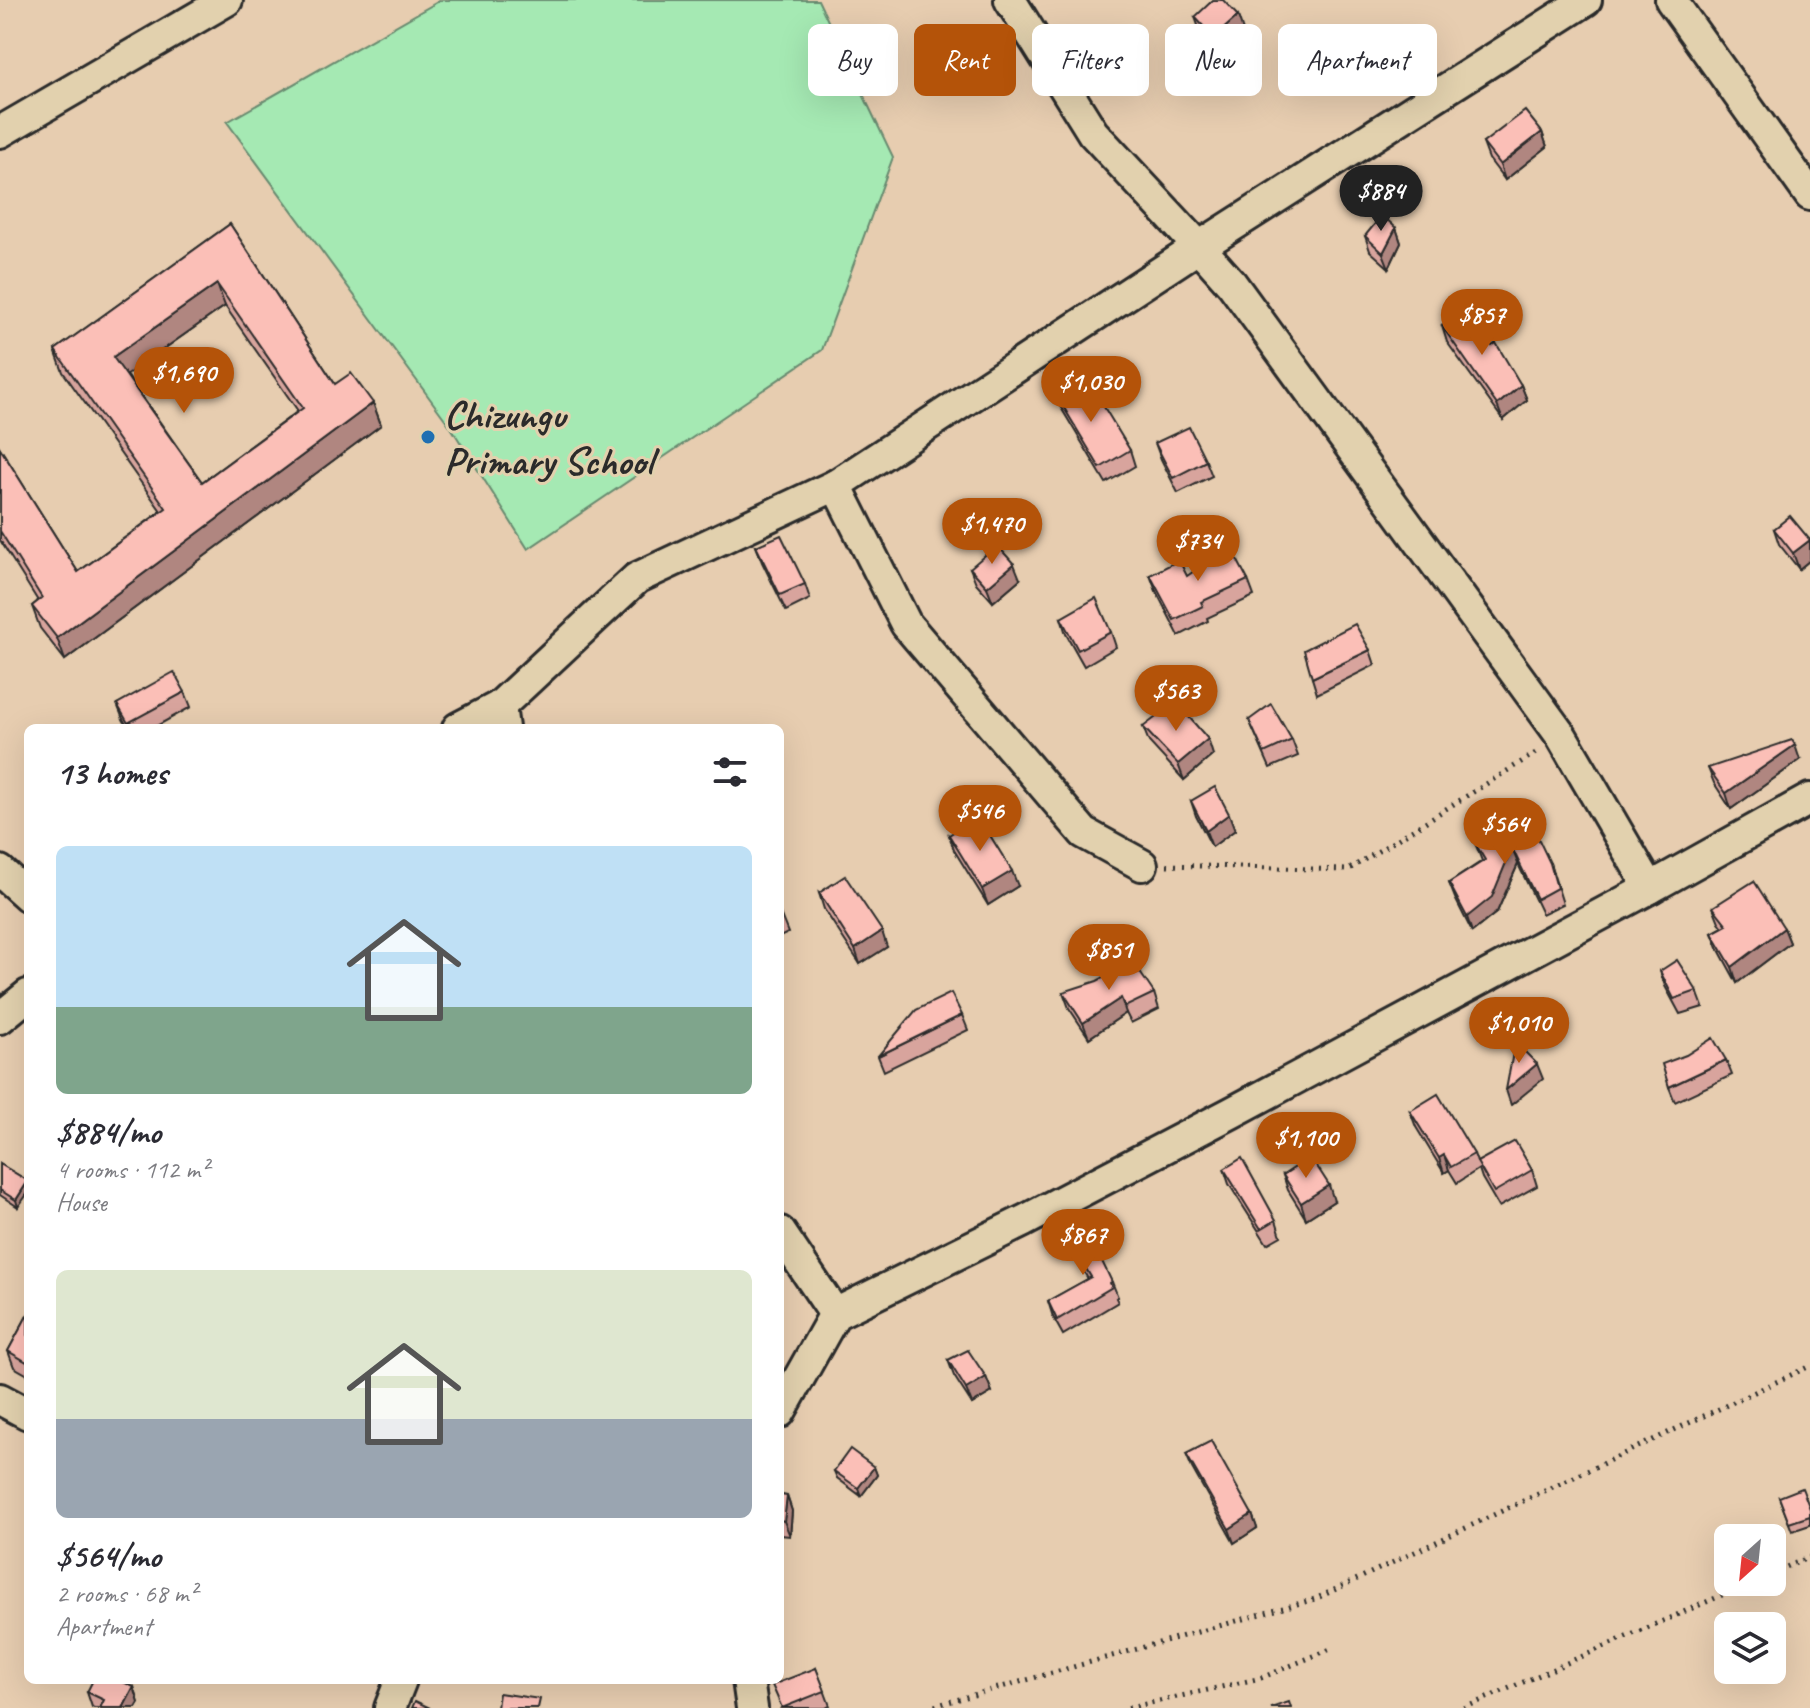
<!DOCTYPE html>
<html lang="en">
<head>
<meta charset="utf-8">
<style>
  :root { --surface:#fff; --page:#f7f7f7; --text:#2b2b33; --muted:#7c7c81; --accent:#b45309 }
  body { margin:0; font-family:Caveat,sans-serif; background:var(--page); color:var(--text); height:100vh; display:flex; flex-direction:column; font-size:30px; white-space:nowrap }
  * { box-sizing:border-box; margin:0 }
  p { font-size:26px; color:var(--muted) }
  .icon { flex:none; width:44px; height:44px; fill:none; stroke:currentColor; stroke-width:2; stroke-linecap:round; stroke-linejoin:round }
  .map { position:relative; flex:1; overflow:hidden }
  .sheet { position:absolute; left:24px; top:724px; width:760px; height:960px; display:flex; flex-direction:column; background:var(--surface); border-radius:12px; box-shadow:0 8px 32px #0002 }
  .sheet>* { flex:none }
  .guide { position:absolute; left:808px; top:24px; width:760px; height:72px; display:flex; gap:16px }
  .needle { width:52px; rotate:207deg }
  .buttons { position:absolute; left:1714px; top:1524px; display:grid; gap:16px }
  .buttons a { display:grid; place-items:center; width:72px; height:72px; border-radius:12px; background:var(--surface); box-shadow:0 8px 32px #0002; font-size:40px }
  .price { position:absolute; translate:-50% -68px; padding:0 18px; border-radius:28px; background:var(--accent); color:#fff; font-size:26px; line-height:52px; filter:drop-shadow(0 2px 4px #0008) }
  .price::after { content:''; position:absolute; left:50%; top:48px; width:24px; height:18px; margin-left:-12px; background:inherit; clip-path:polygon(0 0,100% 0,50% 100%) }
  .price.on { background:#222; color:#fff }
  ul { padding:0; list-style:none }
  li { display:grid; align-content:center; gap:16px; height:424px; padding:0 32px }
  li span { display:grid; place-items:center; height:248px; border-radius:12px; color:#555 }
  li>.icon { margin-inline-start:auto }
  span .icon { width:144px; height:144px; fill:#fffc; stroke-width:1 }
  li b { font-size:34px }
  h2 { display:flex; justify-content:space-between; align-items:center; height:96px; padding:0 32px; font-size:34px }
  .pill { padding:0 28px; border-radius:12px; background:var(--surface); box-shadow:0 8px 32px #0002; font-size:28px; line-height:72px }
  .pill.on { background:var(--accent); color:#fff }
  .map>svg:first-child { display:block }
</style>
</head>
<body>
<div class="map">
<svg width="1810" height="1708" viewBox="0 0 1810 1708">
  <rect width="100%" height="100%" fill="#e7cdb0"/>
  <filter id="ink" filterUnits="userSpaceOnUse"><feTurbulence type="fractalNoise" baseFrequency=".0125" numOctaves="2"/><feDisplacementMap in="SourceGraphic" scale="16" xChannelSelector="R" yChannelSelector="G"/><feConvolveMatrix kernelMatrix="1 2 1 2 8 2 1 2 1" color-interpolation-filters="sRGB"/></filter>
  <g filter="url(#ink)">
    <!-- green -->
    <path fill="#a5e9b3" stroke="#688a6f" stroke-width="2" d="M441,0h377l75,157 -71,193 -294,199 -78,-123 -223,-304z"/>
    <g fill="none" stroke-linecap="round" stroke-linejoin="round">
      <!-- minor casing -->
      <g stroke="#2b2b2b" stroke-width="36">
        <g id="minor">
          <path d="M1586,0l-387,247 33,37 330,453 88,151"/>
          <path d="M1671,0l139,195"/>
          <path d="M0,132l227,-132"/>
          <path d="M836,485l70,139 178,209 58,32"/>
          <path d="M458,728l42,-22"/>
          <path d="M503,728l-3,-22 137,-128 199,-93 363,-238 -106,-114 -83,-133"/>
          <path d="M0,871l28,25"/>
          <path d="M0,1018l28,-23"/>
          <path d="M780,1232l55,82"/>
          <path d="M0,1399l28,15"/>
          <path d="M780,1412l55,-98 189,-93 207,-108 419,-225 160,-89"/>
          <path d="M748,1680l4,28"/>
          <path d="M390,1708l11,-28"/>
        </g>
      </g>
      <!-- path -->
      <g stroke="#2b2b2b" stroke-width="5" stroke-dasharray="2 6" stroke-linecap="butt">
        <path d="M1167,865l181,5 191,-119"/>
        <path d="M1772,1573l38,-16"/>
        <path d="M927,1708l388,-109 495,-233"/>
        <path d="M1128,1708l133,-30 72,-30"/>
        <path d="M1464,1708l288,-126"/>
      </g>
      <!-- minor -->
      <use href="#minor" stroke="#e2d1ae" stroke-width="30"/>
    </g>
    <!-- wall -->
    <g fill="#d8a49d" stroke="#2b2b2b" stroke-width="2" fill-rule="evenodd">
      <path d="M1195,17l48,14 -12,11 7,17 -20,17 -20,-23 -6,-15 8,-7z"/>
      <path d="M1542,132l5,15 -42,33 -16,-21 -6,-16z"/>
      <path d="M230,224l105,160 38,19 8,22 -316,235 -25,-32 -8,-22 6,-5 -38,-61v-92l78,124 83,-61 -98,-139 -8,-22zM225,306l73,105 -96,71 -75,-107z"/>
      <path d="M1396,228l5,15 -12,25 -19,-17 -5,-15z"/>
      <path d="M1442,326l50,20 29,39 6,15 -24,20 -56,-78z"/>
      <path d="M1045,376l44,33 41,41 5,16 -29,17 -55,-92z"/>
      <path d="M1155,443l51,18 6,15 -34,17 -17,-34z"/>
      <path d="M1774,529l36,11v20l-11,9 -20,-25z"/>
      <path d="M756,546l49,38 5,15 -24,12 -24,-49z"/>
      <path d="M970,568l50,11 -27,23 -17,-19z"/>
      <path d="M1150,575l37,1 61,4 6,16 -47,22 1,3 -29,15 -23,-45z"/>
      <path d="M1061,618l50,14 5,15 -32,19 -18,-32z"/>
      <path d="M1370,650l5,15 -58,29 -5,-16z"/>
      <path d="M185,692l6,15 -38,21h-25l-5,-9 -6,-15z"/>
      <path d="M1249,720l43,20 6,16 -28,12z"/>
      <path d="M1143,727l70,28 -29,25 -35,-38z"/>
      <path d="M1800,760l-69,49 -17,-26 -6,-15z"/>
      <path d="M1191,801l44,29 -23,17 -16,-31z"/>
      <path d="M949,835l69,51 -30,19 -34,-55z"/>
      <path d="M1475,843l75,20 13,41 -21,10 -24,-50 -21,48 -25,20 -17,-34 -6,-15 33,-22z"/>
      <path d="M819,893l68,54 -27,17 -36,-55z"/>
      <path d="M1713,907l71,21 6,15 -53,40 -19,-35 -6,-15 11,-6 -4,-5z"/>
      <path d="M780,913l8,20 -8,4z"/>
      <path d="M1660,971l37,20 6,16 -23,7 -15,-28z"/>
      <path d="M1063,992l91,1 5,16 -28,14 -5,-10 -37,25 -20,-30z"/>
      <path d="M962,1015l6,15 -84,41 -6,-15z"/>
      <path d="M1726,1060l6,15 -57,27 -6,-15z"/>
      <path d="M1410,1111l64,43 3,8 55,8 5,16 -38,21 -17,-29 -3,-9 -22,14 -8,-13 -5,3 -28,-46z"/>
      <path d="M0,1164l28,17 -10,26 -18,-12z"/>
      <path d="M1224,1169l52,51 5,16 -14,8 -38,-60z"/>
      <path d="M1283,1175l51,26 -28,18 -18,-29z"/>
      <path d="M1065,1234l47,48 6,15 -2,1 2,4 -55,33 -10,-18 -5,-16 40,-22 -17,-30z"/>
      <path d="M28,1314v61l-14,-8 -6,-16z"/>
      <path d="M948,1360l38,17 6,15 -20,12 -18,-28z"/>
      <path d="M1186,1454l66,60 5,14 -23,15 -42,-75z"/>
      <path d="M874,1467l3,8 -16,21 -24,-18 -3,-7z"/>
      <path d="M780,1495l7,1 5,15 -2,25 -10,-1z"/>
      <path d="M1779,1497l31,12v16l-18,6z"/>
      <path d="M816,1668l14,38 -4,2h-45z"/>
      <path d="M134,1687l5,16 -3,5h-42l-2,-1 -5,-15z"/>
    </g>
    <!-- shaded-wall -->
    <g fill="#b08680" stroke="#2b2b2b" stroke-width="2">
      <path d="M1238,16l5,15 -17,15 -5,-15z"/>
      <path d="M1232,44l6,15 -20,17 -5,-15z"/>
      <path d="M1542,132l5,15 -42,33 -5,-15z"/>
      <path d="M1396,228l5,15 -12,25 -6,-15z"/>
      <path d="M217,284l8,22 -104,73 -8,-22z"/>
      <path d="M1521,385l6,15 -24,20 -6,-15z"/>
      <path d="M373,403l8,22 -316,235 -8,-22z"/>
      <path d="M1810,540v20l-11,9 -6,-16z"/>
      <path d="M1014,564l6,15 -27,23 -6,-15z"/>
      <path d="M1208,739l5,16 -29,25 -6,-16z"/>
      <path d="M1795,745l5,15 -69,49 -5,-16z"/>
      <path d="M1229,814l6,16 -23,17 -6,-16z"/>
      <path d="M1512,848l6,16 -21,48 -25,20 -5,-15z"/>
      <path d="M1012,871l6,15 -30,19 -6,-16z"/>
      <path d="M1784,928l6,15 -53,40 -5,-16z"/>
      <path d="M882,931l5,16 -27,17 -5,-15z"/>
      <path d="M1121,998l5,15 -37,25 -6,-15z"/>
      <path d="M1537,1064l6,15 -32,26 -5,-15z"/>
      <path d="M1444,1155l5,15 -5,3 -5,-15z"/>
      <path d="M28,1181v12l-10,14 -2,-7z"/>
      <path d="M1329,1185l5,16 -28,18 -5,-16z"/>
      <path d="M986,1377l6,15 -20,12 -6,-15z"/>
      <path d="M874,1467l3,8 -16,21 -3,-8z"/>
      <path d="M787,1496l5,15 -2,25 -6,-15z"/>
      <path d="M1252,1514l5,14 -23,15 -5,-14z"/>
      <path d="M134,1687l5,16 -3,5h-13z"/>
    </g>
    <!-- building -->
    <g fill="#fbbfb7" stroke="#2b2b2b" stroke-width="2" fill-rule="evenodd">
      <path d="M1213,0h10l15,16 -17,15 11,13 -19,17 -21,-23 12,-11 -9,-10z"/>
      <path d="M1525,111l17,21 -42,33 -17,-22z"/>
      <path d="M1382,215l14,13 -13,25 -18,-17z"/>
      <path d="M230,224l105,160 16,-11 22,30 -316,235 -25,-32 10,-8 -42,-67v-83l78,124 88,-64 -111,-158zM217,284l86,124 -101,74 -89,-125z"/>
      <path d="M1467,309l25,37 4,-3 25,42 -24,20 -55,-79z"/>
      <path d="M1053,370l36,39 12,-7 29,48 -30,18 -55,-92z"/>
      <path d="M1189,427l17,34 -33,17 -18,-35z"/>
      <path d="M1790,516l20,24 -17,13 -19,-24z"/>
      <path d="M781,535l24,49 -25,11 -24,-49z"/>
      <path d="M997,545l17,19 -27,23 -17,-19z"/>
      <path d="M1230,546l18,34 -47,22 2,4 -29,14 -24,-45 29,-15 8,16z"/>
      <path d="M1096,598l15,34 -33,18 -17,-32z"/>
      <path d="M1355,624l15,26 -58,28 -8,-28z"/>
      <path d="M174,672l11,20 -57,31 -11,-19z"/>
      <path d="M1176,702l32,37 -30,25 -35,-37z"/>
      <path d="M1271,704l21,36 -28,13 -15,-33z"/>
      <path d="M1792,740l3,5 -69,48 -18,-25z"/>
      <path d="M1215,787l14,27 -23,17 -15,-30z"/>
      <path d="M978,816l34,55 -30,18 -33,-54z"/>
      <path d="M1528,817l22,46 7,25 -20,11 -25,-51 -20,49 -25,20 -18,-34 36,-23 -10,-17z"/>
      <path d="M845,876l37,55 -27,18 -36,-56z"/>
      <path d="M1754,881l30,47 -52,39 -20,-34 15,-8 -14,-18z"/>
      <path d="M1677,960l20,31 -23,8 -14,-28z"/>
      <path d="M1133,962l21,31 -29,14 -4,-9 -38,25 -20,-31 34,-11z"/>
      <path d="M951,993l11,22 -84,41 38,-46z"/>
      <path d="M1713,1038l13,22 -57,27 -7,-23 24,-9z"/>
      <path d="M1515,1042l22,22 -31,26z"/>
      <path d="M1438,1094l36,60 -23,13 -7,-12 -5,3 -29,-47z"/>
      <path d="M1515,1141l17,29 -38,22 -17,-30z"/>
      <path d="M1311,1157l18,28 -28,18 -18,-28z"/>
      <path d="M1242,1158l34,62 -15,9 -37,-60z"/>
      <path d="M0,1164l28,17 -12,19 -16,-10z"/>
      <path d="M1086,1228l26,54 -2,1 2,4 -55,33 -9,-19 43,-24 -26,-43z"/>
      <path d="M28,1314v46l-1,2 -19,-11z"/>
      <path d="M968,1350l18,27 -20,12 -18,-29z"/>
      <path d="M1211,1441l41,73 -23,15 -43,-75z"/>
      <path d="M850,1449l24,18 -16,21 -24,-17z"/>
      <path d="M1802,1488l8,21v7l-21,7 -10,-26z"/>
      <path d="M780,1495l7,1 -3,25 -4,-1z"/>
      <path d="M816,1668l9,23 -43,17 -10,-23z"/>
      <path d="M93,1680h26l15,7 -11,21h-23l4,-8 -17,-8z"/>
      <path d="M499,1693l41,6 -2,9h-41z"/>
      <path d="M415,1701l15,7h-18z"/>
      <path d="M1289,1702l2,6h-20z"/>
    </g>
  </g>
  <!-- markers -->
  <circle fill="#1f6fb2" stroke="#e2d1ae" stroke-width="3" cx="428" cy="437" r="8"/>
  <g text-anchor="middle" stroke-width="6" stroke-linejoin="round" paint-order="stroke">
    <!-- poi labels -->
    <g font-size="40" font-weight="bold" fill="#2b2b2b" stroke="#e2d1ae" text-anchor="start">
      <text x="444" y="428">Chizungu<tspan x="444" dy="46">Primary School</tspan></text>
    </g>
  </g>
</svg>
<div class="buttons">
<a><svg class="needle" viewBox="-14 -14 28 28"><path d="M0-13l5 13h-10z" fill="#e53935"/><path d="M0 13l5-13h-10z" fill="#7c7c81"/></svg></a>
<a><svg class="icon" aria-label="layers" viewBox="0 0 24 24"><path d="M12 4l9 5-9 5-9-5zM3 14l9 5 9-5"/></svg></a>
</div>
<b class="price on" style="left:1381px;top:233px">$884</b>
<b class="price" style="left:1482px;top:357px">$857</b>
<b class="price" style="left:184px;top:415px">$1,690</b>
<b class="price" style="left:1091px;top:424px">$1,030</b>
<b class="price" style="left:992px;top:566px">$1,470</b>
<b class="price" style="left:1198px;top:583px">$734</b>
<b class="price" style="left:1176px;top:733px">$563</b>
<b class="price" style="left:980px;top:853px">$546</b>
<b class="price" style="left:1505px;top:866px">$564</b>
<b class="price" style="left:1109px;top:992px">$851</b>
<b class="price" style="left:1519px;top:1065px">$1,010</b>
<b class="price" style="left:1306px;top:1180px">$1,100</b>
<b class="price" style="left:1083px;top:1277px">$867</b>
<div class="guide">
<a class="pill">Buy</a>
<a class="pill on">Rent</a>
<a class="pill">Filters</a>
<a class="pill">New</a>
<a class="pill">Apartment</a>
</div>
<section class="sheet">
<h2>13 homes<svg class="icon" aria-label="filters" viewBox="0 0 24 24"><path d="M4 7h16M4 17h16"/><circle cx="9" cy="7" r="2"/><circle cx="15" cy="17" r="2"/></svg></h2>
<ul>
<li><span style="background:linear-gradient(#bfe0f5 65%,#7fa58c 0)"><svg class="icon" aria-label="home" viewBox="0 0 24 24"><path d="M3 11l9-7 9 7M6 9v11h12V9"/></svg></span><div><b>$884/mo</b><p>4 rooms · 112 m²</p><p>House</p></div></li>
<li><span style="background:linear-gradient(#dfe7d0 60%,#9aa5b1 0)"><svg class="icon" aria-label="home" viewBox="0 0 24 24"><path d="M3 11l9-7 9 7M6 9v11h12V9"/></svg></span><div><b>$564/mo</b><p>2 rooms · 68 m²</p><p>Apartment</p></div></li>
</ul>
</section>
</div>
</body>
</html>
